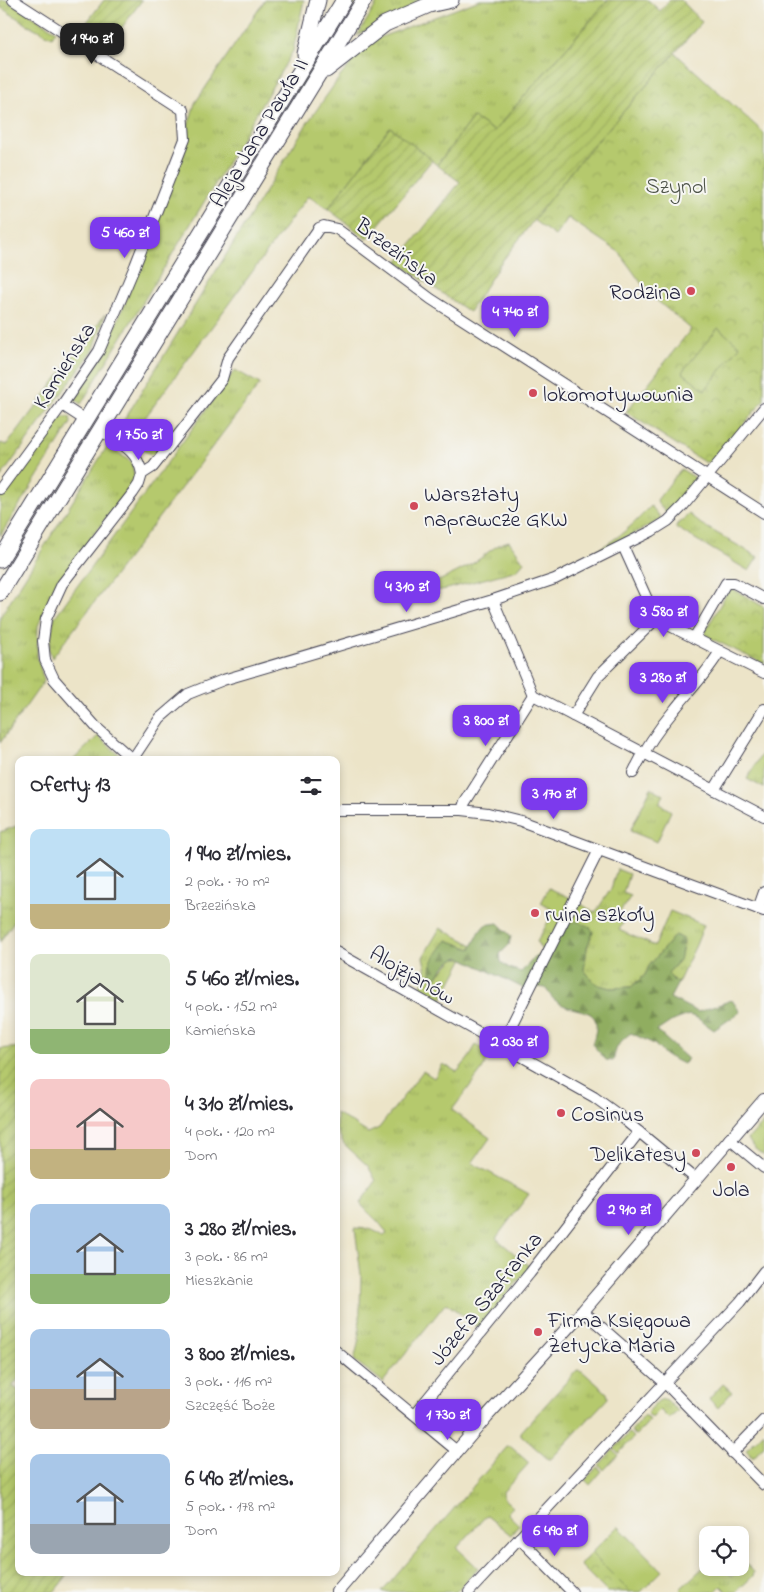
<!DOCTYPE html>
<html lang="pl">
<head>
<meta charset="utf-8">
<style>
  :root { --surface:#fff; --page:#f2f2f3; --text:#2b2b33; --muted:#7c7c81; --accent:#7c3aed }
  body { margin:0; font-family:"Indie Flower",sans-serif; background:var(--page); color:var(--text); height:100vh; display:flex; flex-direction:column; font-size:19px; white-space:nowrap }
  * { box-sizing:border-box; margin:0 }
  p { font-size:16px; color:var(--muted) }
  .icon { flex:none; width:28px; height:28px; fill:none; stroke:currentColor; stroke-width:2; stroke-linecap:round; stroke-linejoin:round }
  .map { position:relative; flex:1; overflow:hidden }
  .details { position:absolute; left:15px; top:756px; width:325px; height:820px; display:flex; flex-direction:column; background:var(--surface); border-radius:10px; box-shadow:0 2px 8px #0003 }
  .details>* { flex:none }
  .buttons { position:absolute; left:699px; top:1526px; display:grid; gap:10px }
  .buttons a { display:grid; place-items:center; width:50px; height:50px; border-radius:10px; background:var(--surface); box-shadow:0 2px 8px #0003; font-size:25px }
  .price { position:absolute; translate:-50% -42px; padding:0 11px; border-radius:10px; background:var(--accent); color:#fff; font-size:16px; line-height:32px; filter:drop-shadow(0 1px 2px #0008) }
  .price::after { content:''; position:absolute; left:50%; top:30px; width:15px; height:11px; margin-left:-8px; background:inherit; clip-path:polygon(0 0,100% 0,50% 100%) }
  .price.selected { background:#222; color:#fff }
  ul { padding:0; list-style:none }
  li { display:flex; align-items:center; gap:15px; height:125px; padding:0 15px }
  li span { display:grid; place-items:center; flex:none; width:140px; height:100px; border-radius:10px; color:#555 }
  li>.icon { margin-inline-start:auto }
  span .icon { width:60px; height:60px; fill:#fffc; stroke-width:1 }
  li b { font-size:21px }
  h2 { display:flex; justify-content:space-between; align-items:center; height:60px; padding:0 15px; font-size:21px }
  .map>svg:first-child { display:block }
</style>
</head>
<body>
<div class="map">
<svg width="764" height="1592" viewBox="0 0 764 1592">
  <defs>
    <pattern id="grass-tufts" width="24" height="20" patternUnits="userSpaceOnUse" patternTransform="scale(1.25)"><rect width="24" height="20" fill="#b5c96d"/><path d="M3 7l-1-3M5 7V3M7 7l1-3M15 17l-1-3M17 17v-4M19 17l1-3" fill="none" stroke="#9bac5f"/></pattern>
    <pattern id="forest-firs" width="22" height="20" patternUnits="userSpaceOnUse" patternTransform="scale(1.25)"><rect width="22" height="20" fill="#90ad60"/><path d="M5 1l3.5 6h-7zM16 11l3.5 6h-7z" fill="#758c50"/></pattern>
    <pattern id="park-crowns" width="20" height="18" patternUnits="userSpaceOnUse" patternTransform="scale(1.25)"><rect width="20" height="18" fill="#b5c96d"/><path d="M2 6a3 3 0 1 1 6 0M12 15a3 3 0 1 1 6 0" fill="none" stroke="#9bac5f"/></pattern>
    <pattern id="garden-furrows" width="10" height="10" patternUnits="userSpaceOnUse" patternTransform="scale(1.25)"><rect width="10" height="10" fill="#b5c96d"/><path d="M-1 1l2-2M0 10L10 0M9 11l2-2" fill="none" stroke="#9bac5f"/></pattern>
  </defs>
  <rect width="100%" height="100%" fill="#f6f6f2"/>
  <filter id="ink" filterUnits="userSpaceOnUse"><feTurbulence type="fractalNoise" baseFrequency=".02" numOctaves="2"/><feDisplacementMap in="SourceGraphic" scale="10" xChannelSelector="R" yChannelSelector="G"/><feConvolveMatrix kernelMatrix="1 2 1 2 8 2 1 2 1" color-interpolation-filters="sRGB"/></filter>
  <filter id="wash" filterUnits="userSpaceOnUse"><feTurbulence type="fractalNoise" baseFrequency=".0096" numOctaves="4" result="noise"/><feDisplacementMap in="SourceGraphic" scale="20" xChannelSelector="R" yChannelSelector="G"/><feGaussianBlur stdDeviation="1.12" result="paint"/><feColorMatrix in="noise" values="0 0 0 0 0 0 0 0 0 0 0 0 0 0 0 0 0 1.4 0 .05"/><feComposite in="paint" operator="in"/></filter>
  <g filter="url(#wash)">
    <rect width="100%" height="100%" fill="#ece4c8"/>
    <!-- grass -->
    <g fill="url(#grass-tufts)" stroke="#6c7654">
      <path d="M0,0h6l50,31 -4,6 -24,-12 -28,-18z"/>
      <path d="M265,0h39l-11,51 -78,133 -134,220 -8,-6 33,-49 57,-140 32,-106z"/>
      <path d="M351,0h6l-96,154 -2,-2z"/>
      <path d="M379,0h52l-68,32 -6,4z"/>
      <path d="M480,0h128l-114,131 -21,-14 -36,48 -47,-38 -62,82 -20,-13 -172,234 25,18 -9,7 -24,-13 -12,-9 192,-311 31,-44 29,-36z"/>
      <path d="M105,314l-11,35 -94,129v-35l7,2z"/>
      <path d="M235,370l25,14 -208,274 -3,-8 5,-32z"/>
      <path d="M61,417h9l1,6 -71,113v-41l40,-56z"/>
      <path d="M108,445l24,18 3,17 -79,104 -18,42 -1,30 7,25 -44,62v-126z"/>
      <path d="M681,469l13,8 2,4 -28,34 -10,-11 -1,-4z"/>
      <path d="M651,506l11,13 -107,55 -2,-3c20,-10 42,-18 60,-31 14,-9 26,-22 38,-34z"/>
      <path d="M689,514l12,10 57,33 -9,14 -74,-44z"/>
      <path d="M509,541l15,21 -7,8 -70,19 -39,6c22,-10 43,-19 64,-31 12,-7 23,-20 37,-23z"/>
      <path d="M98,736l27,24h-52z"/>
      <path d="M761,755l3,2v31l-17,-9z"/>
      <path d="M651,788l13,7 -5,8 12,8 -14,31 -27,-11z"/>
      <path d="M19,825v89l-19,28v-110z"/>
      <path d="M617,869l12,5 -6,19 8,3 -16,23 8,4 -4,7 36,16 15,-35 34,14 -8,20 -18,38 -5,-3 -5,-7 12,-13 4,-20 -9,-5 -26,31 -4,9 -14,12 -21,1 -11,-3 -6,-4 -9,-11 3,-22 6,-17 -25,-6 -5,9 -21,17 -5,-9 17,-31 -13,-8 8,-15 26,12 20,13 16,-24z"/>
      <path d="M440,928l33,17 -1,5 -25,-10 -10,36 18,-18h9l-23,43 -22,-12 8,-14 -4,-18z"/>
      <path d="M476,1045l15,8 -9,17 -30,40 38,28 -18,25 57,31 -33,44 34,29 -51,61 -33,-25 -63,79 -29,-22 5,-20 2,-65 -6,-47 15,1 13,6 4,-1c-6,-12 -19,-20 -27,-31l16,-22 -8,-15 -24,-22 -8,-15v-16l32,20 11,-5 44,-57 11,7 9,-14 14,8 11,-13z"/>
      <path d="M577,1370l5,1 25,22 1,5 -57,61h-3l-27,-24v-3z"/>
      <path d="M663,1399l4,1 11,11 -9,8 -9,-9 -8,8 -5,-5 11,-12z"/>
      <path d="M645,1415l5,5 -14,16 -5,-5z"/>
      <path d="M764,1432v14l-11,12 -7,-8z"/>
      <path d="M629,1433l5,4 -15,16 -5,-4z"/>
      <path d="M507,1447h4l18,16 -26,29v6l10,9 -6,6 12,12 -8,10 -24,-19 -3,2 -27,30 21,20 -22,24h-74z"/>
      <path d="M613,1450l5,5 -14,15 -5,-5z"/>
      <path d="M597,1467l5,4 -12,14 -5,-5z"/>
      <path d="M707,1564l1,4h15l9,8 14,-12 8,8 -1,4 -17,16h-9l-6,-6 -6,6h-32l-3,-3z"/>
    </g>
    <!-- forest -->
    <path fill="url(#forest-firs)" stroke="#59684e" d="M576,921l14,6 3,4 -6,17 -3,22 9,11 6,4 11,3 21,-1 14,-12 4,-9 26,-31 9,5 -4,20 -12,13 5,7 5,3 -8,15 28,14 34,-12 8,12 -26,18 -17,-12 -8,-3 -17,6 -15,10 31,28 -5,5 -18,-9 -11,-11 -23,-11c-7,5 -14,11 -16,20 -1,3 -1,6 -2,8l-7,-1 -14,-16c16,-43 -17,-27 -37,-44 -4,-2 -6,-8 -10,-12l-7,-1 -12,5 -5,-5 -61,-30c-10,1 -20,14 -25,23l-3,-1c-4,-17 5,-26 15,-39l24,9 9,-18 5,-6 13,-2 13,13 -2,9 -9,9 1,8 8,6 12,4 14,-15 28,-23 5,-9z"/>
    <!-- park -->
    <g fill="url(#park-crowns)" stroke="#6c7654">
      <path d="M675,53l89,80v267l-51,62h-9l-78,-50 65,-83 -42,-35 -30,-42 -51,-34 -13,18 -22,-16 39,-50z"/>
      <path d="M729,589h4l31,18v57l-60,-29 1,-3z"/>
      <path d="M764,1122v34l-11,-9 -5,-8z"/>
      <path d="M723,1384l9,8 -14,16 -9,-9z"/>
      <path d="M591,1553l39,39h-23l-27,-27z"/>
    </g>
    <!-- garden -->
    <g fill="url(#garden-furrows)" stroke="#6c7654">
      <path d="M104,0h38l-38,52 -27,-17z"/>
      <path d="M608,0h40l12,11 10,-11h11l21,22 -130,148 -72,94 -31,48 -72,-50 63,-80 -23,-17 36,-48 21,14z"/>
      <path d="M390,127l42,33 -65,79 -39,-30z"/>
      <path d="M19,1047v331l-6,8 6,5v181l50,1 -15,19h-54v-543z"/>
    </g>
    <!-- pitch -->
    <g fill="#b5c96d" stroke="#6c7654">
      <path d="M718,328l22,18 -35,44 -23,-18z"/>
      <path d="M618,1526l44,45 -21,21h-11l-39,-39z"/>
    </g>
  </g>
  <g filter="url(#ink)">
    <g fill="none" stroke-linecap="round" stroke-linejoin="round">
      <!-- minor casing -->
      <g stroke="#403f50" stroke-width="12">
        <g id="minor">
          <path d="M62,405l23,15"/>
          <path d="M100,430c19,13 38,20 42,44"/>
          <path d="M0,489l62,-84 37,-54 36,-85 50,-127 -2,-29 -170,-110"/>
          <path d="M623,546l33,73 108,54"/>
          <path d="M493,600l40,95 231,121"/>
          <path d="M694,638l32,-55h8l30,16"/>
          <path d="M573,716l25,-40 58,-57"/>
          <path d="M132,760l28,-42 28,-24 35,-14 270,-80 62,-21 97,-48 16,-10 15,-15 81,-98"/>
          <path d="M133,760l-36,-32 -43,-49 -9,-19 -2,-19 3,-22 16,-35 71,-91 6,-9 3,-10 11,-7 69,-88 6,-21 91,-130 5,-2 13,3 94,70 333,214"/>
          <path d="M633,773c11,-23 26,-45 42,-64 15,-19 33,-37 45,-58"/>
          <path d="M714,790l50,-81"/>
          <path d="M336,810h126l26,3 33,8 243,90"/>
          <path d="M462,810l2,-6 69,-109"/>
          <path d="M758,909l6,-17"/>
          <path d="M336,952l258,145 22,16 80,66"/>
          <path d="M504,1040l95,-190"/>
          <path d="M729,1139l35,29"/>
          <path d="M583,1311l82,72 99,102"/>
          <path d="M336,1351l121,100"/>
          <path d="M414,1415l116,-142 109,-141"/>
          <path d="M732,1453l32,-33"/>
          <path d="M519,1538l53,54"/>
          <path d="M469,1592l271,-290 24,-31"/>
        </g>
      </g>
      <!-- tertiary casing -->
      <g stroke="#403f50" stroke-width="14">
        <path id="tertiary" d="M337,1592l150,-176 96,-105 181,-211"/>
      </g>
      <!-- primary casing -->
      <g stroke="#403f50" stroke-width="17">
        <g id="primary">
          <path d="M305,54l13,-54"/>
          <path d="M326,70l59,-46 44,-19 22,-5"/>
          <path d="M0,560l344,-560"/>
          <path d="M0,593l364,-593"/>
        </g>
      </g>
      <!-- minor -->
      <use href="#minor" stroke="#fff" stroke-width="10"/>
      <!-- tertiary -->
      <use href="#tertiary" stroke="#fff" stroke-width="12"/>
      <!-- primary -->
      <use href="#primary" stroke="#fff" stroke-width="15"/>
    </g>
  </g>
  <!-- markers -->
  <g fill="#d1495b" stroke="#f6f6f2" stroke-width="2">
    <circle cx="691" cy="291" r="5"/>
    <circle cx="533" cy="393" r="5"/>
    <circle cx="414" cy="506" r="5"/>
    <circle cx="535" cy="913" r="5"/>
    <circle cx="561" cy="1113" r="5"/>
    <circle cx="696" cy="1153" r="5"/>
    <circle cx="731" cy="1167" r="5"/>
    <circle cx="538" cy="1332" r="5"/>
  </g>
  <g text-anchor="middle" stroke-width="4" stroke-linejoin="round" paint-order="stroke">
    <!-- street labels -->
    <g font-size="22" fill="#22223b" stroke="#f6f6f2">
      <text transform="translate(258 132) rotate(-59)" y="8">Aleja Jana Pawła II</text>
      <text transform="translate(398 251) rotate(37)" y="8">Brzezińska</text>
      <text transform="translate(63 365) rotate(-58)" y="8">Kamieńska</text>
      <text transform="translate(413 974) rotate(30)" y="8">Alojzjanów</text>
      <text transform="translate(485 1298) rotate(-51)" y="8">Józefa Szafranka</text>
    </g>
    <!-- park labels -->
    <g font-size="22" fill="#4e544a" stroke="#f6f6f2">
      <text x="676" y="193">Szynol</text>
    </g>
    <!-- poi labels -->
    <g font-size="22" fill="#22223b" stroke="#f6f6f2" text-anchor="start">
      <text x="681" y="299" text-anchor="end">Rodzina</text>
      <text x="543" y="401">lokomotywownia</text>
      <text x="424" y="501">Warsztaty<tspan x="424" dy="25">naprawcze GKW</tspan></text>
      <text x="545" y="921">ruina szkoły</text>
      <text x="571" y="1121">Cosinus</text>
      <text x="686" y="1161" text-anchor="end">Delikatesy</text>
      <text x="731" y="1196" text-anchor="middle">Jola</text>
      <text x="548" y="1327">Firma Księgowa<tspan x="548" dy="25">Żetycka Maria</tspan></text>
    </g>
  </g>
</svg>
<div class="buttons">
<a><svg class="icon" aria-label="locate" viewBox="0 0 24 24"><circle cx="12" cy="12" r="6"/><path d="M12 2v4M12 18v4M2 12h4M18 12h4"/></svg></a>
</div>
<b class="price selected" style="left:92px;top:65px">1 940 zł</b>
<b class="price" style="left:125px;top:259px">5 460 zł</b>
<b class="price" style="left:515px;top:338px">4 740 zł</b>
<b class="price" style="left:139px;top:461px">1 750 zł</b>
<b class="price" style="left:407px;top:613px">4 310 zł</b>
<b class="price" style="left:664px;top:638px">3 580 zł</b>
<b class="price" style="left:663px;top:704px">3 280 zł</b>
<b class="price" style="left:486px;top:747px">3 800 zł</b>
<b class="price" style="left:554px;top:820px">3 170 zł</b>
<b class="price" style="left:514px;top:1068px">2 030 zł</b>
<b class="price" style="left:629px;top:1236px">2 910 zł</b>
<b class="price" style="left:448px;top:1441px">1 730 zł</b>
<b class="price" style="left:555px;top:1557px">6 490 zł</b>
<section class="details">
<h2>Oferty: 13<svg class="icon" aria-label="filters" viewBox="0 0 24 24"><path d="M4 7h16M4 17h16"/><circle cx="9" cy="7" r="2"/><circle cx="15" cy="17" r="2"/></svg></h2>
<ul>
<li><span style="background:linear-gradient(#bfe0f5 75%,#c2b280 0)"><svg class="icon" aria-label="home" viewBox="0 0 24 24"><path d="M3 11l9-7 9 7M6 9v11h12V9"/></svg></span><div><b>1 940 zł/mies.</b><p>2 pok. · 70 m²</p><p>Brzezińska</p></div></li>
<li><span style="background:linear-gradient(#dfe7d0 75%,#8fb573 0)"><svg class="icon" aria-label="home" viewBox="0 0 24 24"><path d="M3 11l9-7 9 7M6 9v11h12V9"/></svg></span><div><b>5 460 zł/mies.</b><p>4 pok. · 152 m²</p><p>Kamieńska</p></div></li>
<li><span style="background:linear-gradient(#f6c9c9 70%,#c2b280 0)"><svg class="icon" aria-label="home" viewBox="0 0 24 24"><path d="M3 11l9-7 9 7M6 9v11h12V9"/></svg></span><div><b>4 310 zł/mies.</b><p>4 pok. · 120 m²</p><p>Dom</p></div></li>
<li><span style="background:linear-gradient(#a9c7e8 70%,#8fb573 0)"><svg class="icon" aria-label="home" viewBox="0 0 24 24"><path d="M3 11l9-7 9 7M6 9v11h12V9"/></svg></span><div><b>3 280 zł/mies.</b><p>3 pok. · 86 m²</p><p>Mieszkanie</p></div></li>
<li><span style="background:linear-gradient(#a9c7e8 60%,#b9a48a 0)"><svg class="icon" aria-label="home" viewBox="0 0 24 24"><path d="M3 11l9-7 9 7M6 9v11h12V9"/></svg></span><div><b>3 800 zł/mies.</b><p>3 pok. · 116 m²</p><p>Szczęść Boże</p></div></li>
<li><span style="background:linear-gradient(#a9c7e8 70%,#9aa5b1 0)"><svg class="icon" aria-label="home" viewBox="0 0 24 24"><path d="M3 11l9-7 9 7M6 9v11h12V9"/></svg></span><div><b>6 490 zł/mies.</b><p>5 pok. · 178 m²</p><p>Dom</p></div></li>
</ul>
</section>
</div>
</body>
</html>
